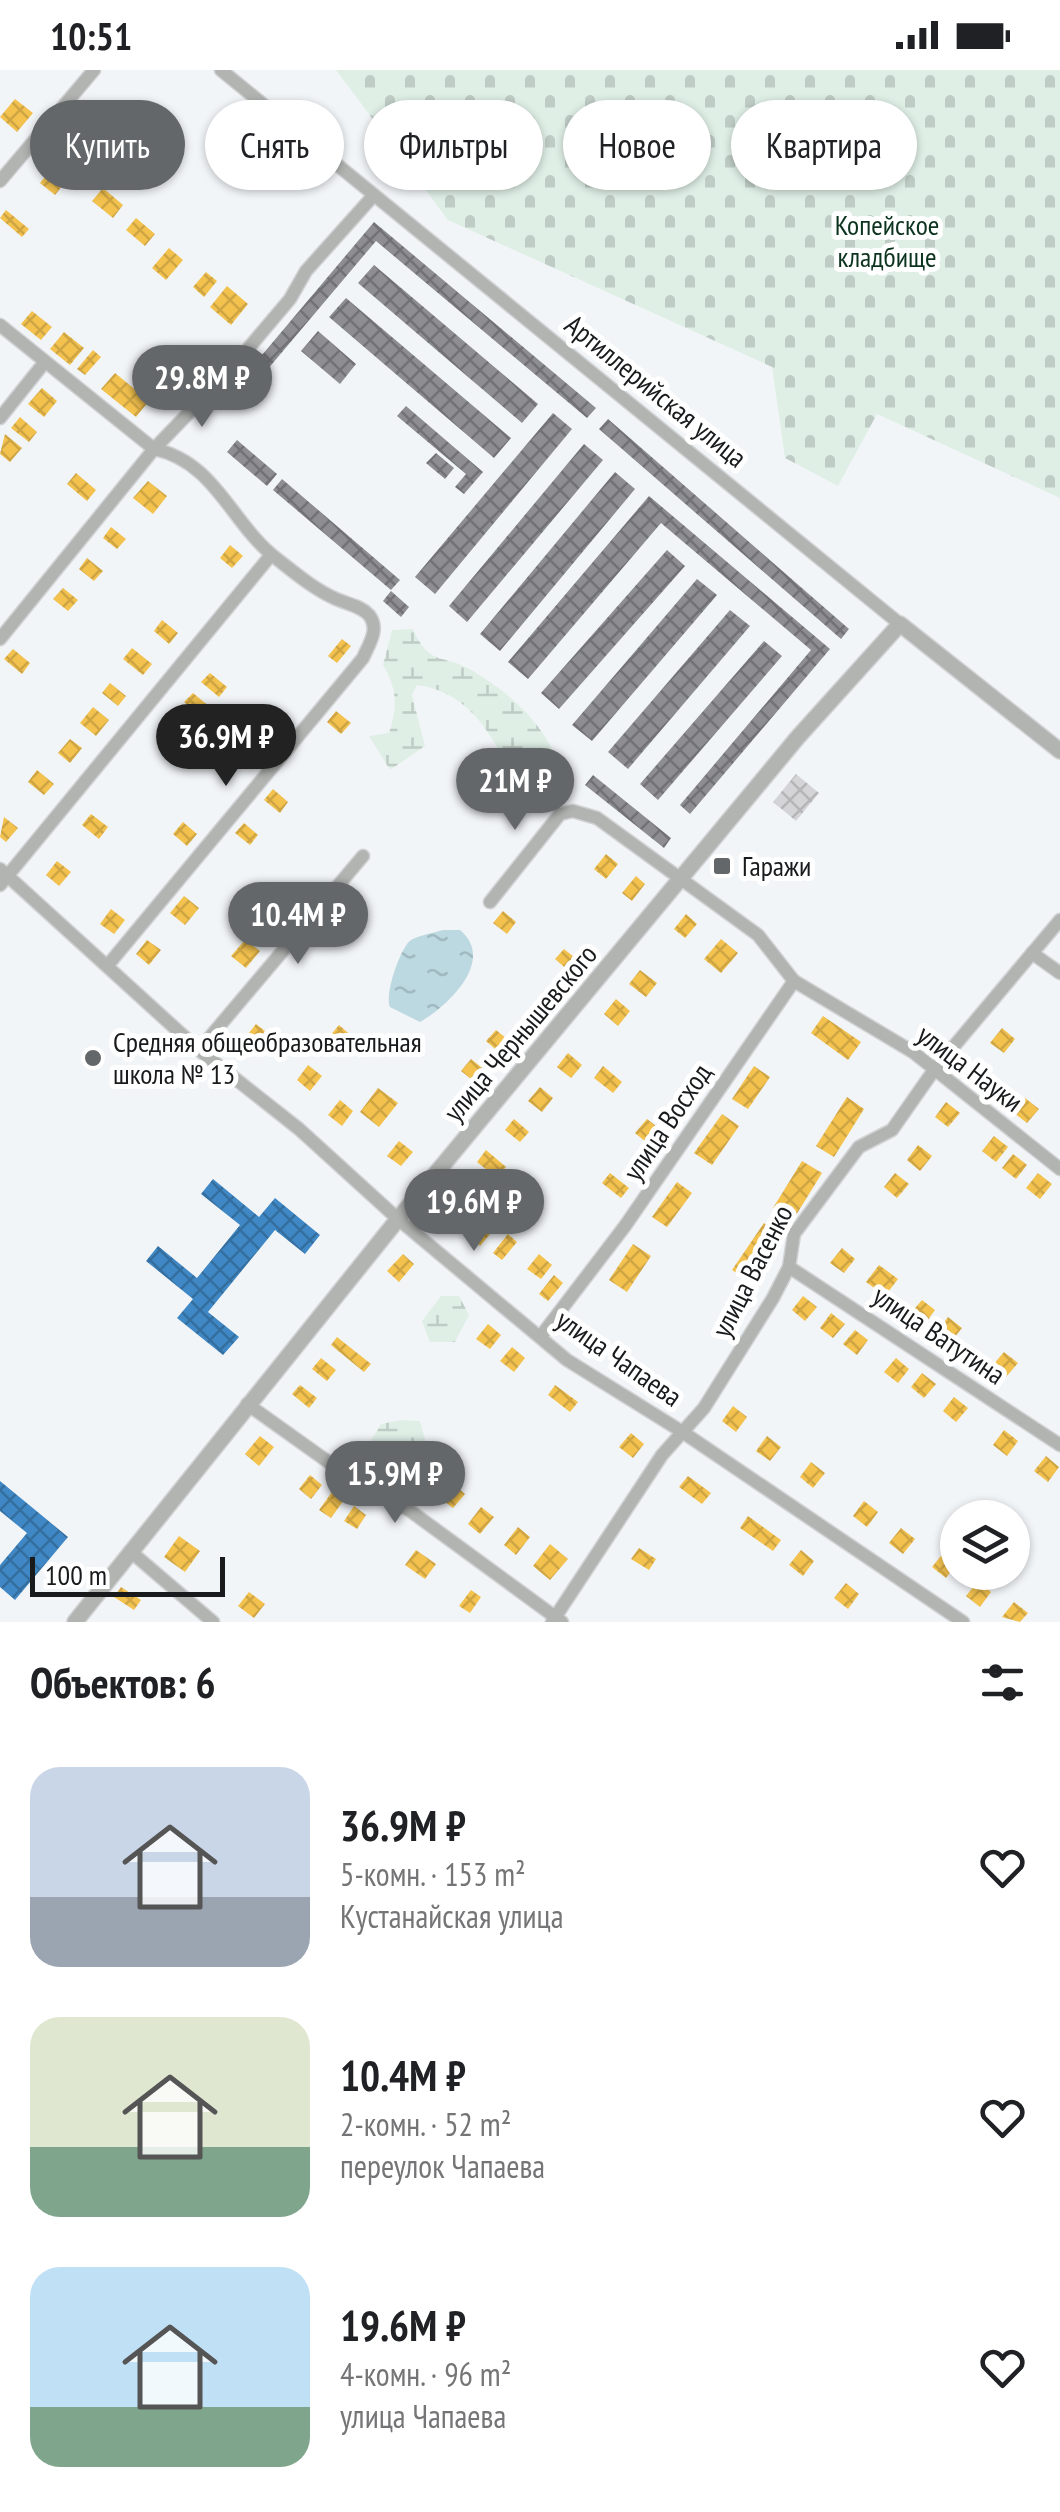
<!DOCTYPE html>
<html lang="ru">
<head>
<meta charset="utf-8">
<style>
  :root { --surface:#fff; --page:#f6f6f6; --text:#202124; --muted:#757577; --accent:#646769 }
  body { margin:0; font-family:"PT Sans Narrow",sans-serif; background:var(--page); color:var(--text); height:100vh; display:flex; flex-direction:column; font-size:38px; white-space:nowrap }
  * { box-sizing:border-box; margin:0 }
  p { font-size:32px; color:var(--muted) }
  .icon { flex:none; width:55px; height:55px; fill:none; stroke:currentColor; stroke-width:2; stroke-linecap:round; stroke-linejoin:round }
  .map { position:relative; height:1552px; overflow:hidden }
  .sheet { display:flex; flex-direction:column; background:var(--surface); flex:1 }
  .sheet>* { flex:none }
  .guide { position:absolute; left:30px; top:30px; width:1000px; height:90px; display:flex; gap:20px }
  .controls { position:absolute; left:940px; top:1430px; display:grid; gap:20px }
  .controls a { display:grid; place-items:center; width:90px; height:90px; border-radius:50%; background:var(--surface); box-shadow:0 2px 8px #0004; font-size:50px }
  .scale { position:absolute; left:30px; bottom:25px; width:195px; box-sizing:border-box; padding-left:10px; border:5px solid #181a1c; border-top:0; font-size:28px; line-height:35px; white-space:nowrap; color:#181a1c; -webkit-text-stroke:8px #fff; paint-order:stroke }
  .price { position:absolute; translate:-50% -85px; padding:0 22px; border-radius:35px; background:var(--accent); color:#fff; font-size:32px; line-height:65px; filter:drop-shadow(0 2px 5px #0008) }
  .price::after { content:''; position:absolute; left:50%; top:60px; width:30px; height:22px; margin-left:-15px; background:inherit; clip-path:polygon(0 0,100% 0,50% 100%) }
  .price.on { background:#222; color:#fff }
  ul { padding:0; list-style:none }
  li { display:flex; align-items:center; gap:30px; height:250px; padding:0 30px }
  li span { display:grid; place-items:center; flex:none; width:280px; height:200px; border-radius:30px; color:#555 }
  li>.icon { margin-inline-start:auto }
  span .icon { width:120px; height:120px; fill:#fffc; stroke-width:1 }
  li b { font-size:42px }
  h2 { display:flex; justify-content:space-between; align-items:center; height:120px; padding:0 30px; font-size:42px }
  .pill { padding:0 35px; border-radius:45px; background:var(--surface); box-shadow:0 2px 8px #0004; font-size:35px; line-height:90px }
  .pill.on { background:var(--accent); color:#fff }
  .status { display:flex; justify-content:space-between; align-items:center; height:70px; padding:0 50px; background:var(--surface); direction:ltr }
  .status svg { height:28px; fill:currentColor }
  .map>svg:first-child { display:block }
</style>
</head>
<body>
<div class="status"><b>10:51</b><svg viewBox="0 0 49 12"><path d="M0 12V9h3v3zM5 12V6h3v6zM10 12V3h3v9zM15 12V0h3v12zM26 1h20v11H26zM47 4h2v5h-2z"/></svg></div>
<div class="map">
<svg width="1060" height="1552" viewBox="0 0 1060 1552">
  <defs>
    <pattern id="wetland-marsh" width="20" height="14" patternUnits="userSpaceOnUse" patternTransform="scale(2.5)"><rect width="20" height="14" fill="#dfefe6"/><path d="M1 5h8M5 5V1M11 12h8M15 12V8" fill="none" stroke="#bfccc5"/></pattern>
    <pattern id="cemetery-stones" width="16" height="16" patternUnits="userSpaceOnUse" patternTransform="scale(2.5)"><rect width="16" height="16" fill="#dfefe6"/><path d="M2 7V4a2 2 0 0 1 4 0v3zM10 15v-3a2 2 0 0 1 4 0v3z" fill="#bfccc5"/></pattern>
    <pattern id="water-ripples" width="26" height="14" patternUnits="userSpaceOnUse" patternTransform="scale(2.5)"><rect width="26" height="14" fill="#bcd8e0"/><path d="M2 4q2-2 4 0t4 0M15 11q2-2 4 0t4 0" fill="none" stroke="#a1b9c0"/></pattern>
    <pattern id="homes-cross-hatch" width="8" height="8" patternUnits="userSpaceOnUse" patternTransform="scale(2.5)"><rect width="8" height="8" fill="#f2c14e"/><path d="M0 0l8 8M0 8l8-8" fill="none" stroke="#cfa544"/></pattern>
    <pattern id="schools-cross-hatch" width="8" height="8" patternUnits="userSpaceOnUse" patternTransform="scale(2.5)"><rect width="8" height="8" fill="#3f88c5"/><path d="M0 0l8 8M0 8l8-8" fill="none" stroke="#346e9f"/></pattern>
    <pattern id="industry-cross-hatch" width="8" height="8" patternUnits="userSpaceOnUse" patternTransform="scale(2.5)"><rect width="8" height="8" fill="#8d8d92"/><path d="M0 0l8 8M0 8l8-8" fill="none" stroke="#727276"/></pattern>
    <pattern id="building-cross-hatch" width="8" height="8" patternUnits="userSpaceOnUse" patternTransform="scale(2.5)"><rect width="8" height="8" fill="#d4d4d6"/><path d="M0 0l8 8M0 8l8-8" fill="none" stroke="#b5b5b7"/></pattern>
  </defs>
  <rect width="100%" height="100%" fill="#f2f5f8"/>
  <!-- wetland -->
  <g fill="url(#wetland-marsh)">
    <path d="M413,559c17,39 31,24 60,42 44,26 86,66 91,119l-13,6 -38,-17c-20,-44 -44,-87 -96,-94l-5,10 13,51 -35,24 -21,-34 20,-3c9,-27 8,-44 -6,-68l9,-35z"/>
    <path d="M441,1226h18l10,19 -14,27h-25l-8,-21z"/>
    <path d="M401,1350l19,1 7,26 -25,30 -11,1 -24,-15 -3,-11 17,-28z"/>
  </g>
  <!-- cemetery -->
  <path fill="url(#cemetery-stones)" d="M336,0h724v428l-183,-84 -39,72 -53,-28 -13,-91 -324,-147z"/>
  <!-- water -->
  <path fill="url(#water-ripples)" d="M443,860h17c36,30 -11,75 -40,92l-30,-15c-6,-12 11,-61 21,-67 9,-5 22,-7 32,-10z"/>
  <!-- homes -->
  <g fill="url(#homes-cross-hatch)">
    <path d="M15,29l18,14 -16,19 -17,-15z"/>
    <path d="M53,97l15,12 -13,16 -15,-12z"/>
    <path d="M103,118l20,17 -10,13 -21,-17z"/>
    <path d="M6,140l23,19 -7,8 -22,-19z"/>
    <path d="M136,148l19,16 -10,12 -19,-16z"/>
    <path d="M169,178l14,12 -17,20 -14,-12z"/>
    <path d="M206,202l11,9 -13,16 -11,-10z"/>
    <path d="M227,216l21,18 -17,21 -21,-18z"/>
    <path d="M32,241l20,16 -11,13 -20,-16z"/>
    <path d="M64,262l20,16 -14,17 -20,-16z"/>
    <path d="M93,280l8,7 -16,18 -8,-6z"/>
    <path d="M115,303l34,28 -13,16 -35,-28z"/>
    <path d="M42,318l15,13 -13,16 -16,-13z"/>
    <path d="M20,347l17,15 -8,10 -18,-14z"/>
    <path d="M5,364l17,14 -12,14 -10,-8z"/>
    <path d="M76,403l20,17 -9,11 -20,-17z"/>
    <path d="M148,411l19,15 -14,18 -20,-16z"/>
    <path d="M111,457l15,12 -9,10 -14,-11z"/>
    <path d="M230,475l13,11 -11,12 -12,-10z"/>
    <path d="M87,488l16,13 -9,10 -15,-12z"/>
    <path d="M63,518l15,12 -10,11 -15,-12z"/>
    <path d="M162,550l16,13 -9,11 -15,-13z"/>
    <path d="M342,569l9,7 -14,17 -9,-7z"/>
    <path d="M132,578l20,16 -9,11 -20,-16z"/>
    <path d="M13,579l17,14 -8,11 -18,-15z"/>
    <path d="M210,603l17,14 -8,10 -18,-15z"/>
    <path d="M110,613l16,13 -8,10 -16,-13z"/>
    <path d="M193,623l17,14 -8,10 -18,-15z"/>
    <path d="M93,637l16,13 -13,16 -16,-13z"/>
    <path d="M175,640l19,16 -9,10 -19,-16z"/>
    <path d="M336,641l15,12 -10,11 -14,-12z"/>
    <path d="M271,644l14,12 -9,11 -14,-11z"/>
    <path d="M70,669l12,9 -12,15 -12,-10z"/>
    <path d="M37,700l17,14 -10,11 -16,-13z"/>
    <path d="M273,719l15,13 -8,11 -16,-13z"/>
    <path d="M91,744l17,13 -9,12 -17,-14z"/>
    <path d="M4,747l14,11 -12,14 -6,-5z"/>
    <path d="M183,752l14,12 -10,12 -14,-12z"/>
    <path d="M244,753l14,12 -8,10 -15,-12z"/>
    <path d="M606,784l12,10 -12,15 -12,-10z"/>
    <path d="M57,791l14,11 -12,14 -13,-11z"/>
    <path d="M636,806l9,8 -13,17 -10,-8z"/>
    <path d="M184,826l15,12 -14,17 -15,-12z"/>
    <path d="M339,834l17,14 -7,9 -17,-14z"/>
    <path d="M265,836l18,15 -10,11 -18,-14z"/>
    <path d="M111,839l14,11 -11,14 -14,-10z"/>
    <path d="M503,841l13,11 -9,12 -14,-11z"/>
    <path d="M686,844l11,10 -12,14 -11,-9z"/>
    <path d="M721,869l17,14 -17,20 -17,-14z"/>
    <path d="M147,870l14,10 -12,15 -13,-11z"/>
    <path d="M245,870l15,11 -14,17 -15,-12z"/>
    <path d="M564,879l15,12 -9,11 -15,-13z"/>
    <path d="M640,900l17,13 -11,14 -17,-13z"/>
    <path d="M616,929l14,12 -12,15 -14,-12z"/>
    <path d="M823,946l38,26 -13,18 -37,-27z"/>
    <path d="M256,954l14,11 -12,14 -14,-10z"/>
    <path d="M339,955l14,12 -10,11 -14,-11z"/>
    <path d="M1002,958l13,11 -11,14 -14,-10z"/>
    <path d="M496,960l15,12 -10,12 -15,-13z"/>
    <path d="M568,983l14,12 -11,13 -14,-11z"/>
    <path d="M471,989l15,12 -10,12 -15,-12z"/>
    <path d="M308,995l14,11 -12,15 -13,-11z"/>
    <path d="M972,995l18,15 -8,10 -18,-16z"/>
    <path d="M603,996l19,16 -9,11 -19,-15z"/>
    <path d="M754,996l16,11 -22,32 -16,-10z"/>
    <path d="M540,1017l13,11 -11,14 -14,-11z"/>
    <path d="M378,1018l20,15 -19,24 -19,-15z"/>
    <path d="M847,1027l17,12 -30,48 -18,-11z"/>
    <path d="M1025,1028l14,11 -12,14 -13,-10z"/>
    <path d="M340,1030l13,11 -11,15 -14,-11z"/>
    <path d="M946,1032l14,11 -12,14 -13,-10z"/>
    <path d="M722,1044l17,12 -27,39 -18,-12z"/>
    <path d="M514,1049l15,13 -9,10 -15,-12z"/>
    <path d="M647,1049l18,14 -12,15 -18,-15z"/>
    <path d="M994,1066l14,11 -12,15 -14,-11z"/>
    <path d="M399,1071l14,11 -12,14 -14,-10z"/>
    <path d="M918,1075l14,11 -12,15 -13,-11z"/>
    <path d="M486,1080l20,17 -9,11 -20,-16z"/>
    <path d="M1013,1084l14,11 -11,14 -14,-11z"/>
    <path d="M802,1091l20,12 -29,47 -20,-12z"/>
    <path d="M610,1103l19,15 -8,10 -19,-15z"/>
    <path d="M895,1103l14,11 -12,14 -13,-11z"/>
    <path d="M1038,1103l14,11 -12,15 -14,-11z"/>
    <path d="M677,1112l15,11 -25,34 -15,-10z"/>
    <path d="M449,1124l13,11 -11,14 -14,-10z"/>
    <path d="M484,1148l11,10 -15,18 -11,-11z"/>
    <path d="M764,1153l19,13 -32,47 -19,-13z"/>
    <path d="M508,1164l9,8 -15,18 -9,-7z"/>
    <path d="M633,1174l18,12 -24,36 -18,-12z"/>
    <path d="M842,1178l13,11 -11,14 -14,-10z"/>
    <path d="M403,1184l11,10 -15,18 -12,-11z"/>
    <path d="M539,1184l13,11 -11,14 -14,-10z"/>
    <path d="M879,1195l19,14 -13,17 -19,-14z"/>
    <path d="M554,1205l9,8 -15,18 -9,-7z"/>
    <path d="M803,1226l14,11 -12,14 -13,-11z"/>
    <path d="M922,1230l13,10 -11,15 -14,-11z"/>
    <path d="M831,1243l14,11 -12,14 -13,-10z"/>
    <path d="M948,1247l14,11 -12,15 -13,-11z"/>
    <path d="M488,1254l13,11 -11,14 -14,-10z"/>
    <path d="M855,1260l13,10 -11,15 -14,-11z"/>
    <path d="M337,1267l34,27 -7,8 -33,-27z"/>
    <path d="M512,1277l13,11 -11,14 -14,-11z"/>
    <path d="M1004,1282l14,11 -12,14 -14,-11z"/>
    <path d="M321,1288l15,12 -9,11 -15,-12z"/>
    <path d="M896,1288l13,11 -11,14 -14,-11z"/>
    <path d="M922,1303l14,11 -12,14 -13,-11z"/>
    <path d="M300,1315l17,13 -8,10 -17,-14z"/>
    <path d="M555,1315l23,17 -8,10 -22,-17z"/>
    <path d="M954,1327l14,11 -12,14 -13,-11z"/>
    <path d="M733,1336l14,11 -11,15 -14,-11z"/>
    <path d="M1004,1360l14,11 -11,15 -14,-11z"/>
    <path d="M631,1363l13,11 -11,14 -14,-11z"/>
    <path d="M260,1366l14,11 -15,19 -14,-12z"/>
    <path d="M767,1366l14,11 -11,14 -14,-10z"/>
    <path d="M1046,1386l13,11 -11,15 -14,-11z"/>
    <path d="M811,1392l14,11 -12,15 -13,-11z"/>
    <path d="M310,1405l12,10 -11,14 -12,-10z"/>
    <path d="M688,1406l23,17 -9,11 -23,-17z"/>
    <path d="M452,1413l13,11 -12,14 -13,-10z"/>
    <path d="M332,1422l12,8 -13,18 -12,-8z"/>
    <path d="M864,1431l14,11 -11,15 -14,-11z"/>
    <path d="M354,1436l12,9 -9,14 -13,-8z"/>
    <path d="M481,1437l13,10 -14,17 -12,-10z"/>
    <path d="M748,1446l33,24 -8,11 -33,-23z"/>
    <path d="M518,1457l12,10 -14,18 -12,-10z"/>
    <path d="M901,1458l14,11 -12,15 -14,-11z"/>
    <path d="M179,1466l21,15 -15,21 -21,-15z"/>
    <path d="M550,1474l18,15 -18,21 -17,-14z"/>
    <path d="M639,1478l17,11 -7,11 -18,-11z"/>
    <path d="M416,1480l20,14 -11,15 -20,-14z"/>
    <path d="M801,1480l13,11 -11,15 -14,-11z"/>
    <path d="M944,1482l13,11 -11,15 -14,-11z"/>
    <path d="M978,1511l13,11 -11,15 -14,-11z"/>
    <path d="M846,1513l13,11 -11,15 -14,-11z"/>
    <path d="M121,1517l20,13 -7,10 -20,-13z"/>
    <path d="M471,1520l10,7 -11,16 -11,-7z"/>
    <path d="M249,1522l16,12 -11,14 -16,-12z"/>
    <path d="M1014,1532l14,11 -8,9 -18,-5z"/>
  </g>
  <!-- schools -->
  <g fill="url(#schools-cross-hatch)">
    <path d="M213,1109l46,38 16,-19 45,37 -15,19 -30,-24 -67,82 31,25 -16,18 -46,-37 16,-19 -47,-38 12,-15 39,32 43,-53 -39,-31z"/>
    <path d="M0,1411l68,56 -53,63 -15,-13v-22l27,-32 -27,-22z"/>
  </g>
  <!-- industry -->
  <g fill="url(#industry-cross-hatch)">
    <path d="M107,65l14,12 -12,15 -15,-13z"/>
    <path d="M374,152l222,186 -9,10 -211,-177 -120,142 -10,-9z"/>
    <path d="M374,195l164,139 -16,19 -164,-140z"/>
    <path d="M346,228l165,140 -17,20 -165,-141z"/>
    <path d="M318,261l38,33 -16,20 -39,-33z"/>
    <path d="M406,336l77,66 -19,22 -9,-7 11,-13 -69,-58z"/>
    <path d="M553,343l19,16 -137,165 -20,-17z"/>
    <path d="M608,349l241,210 -8,10 -242,-210z"/>
    <path d="M237,370l40,34 -10,12 -40,-34z"/>
    <path d="M584,374l19,16 -136,162 -18,-16z"/>
    <path d="M436,383l18,15 -9,11 -19,-16z"/>
    <path d="M615,402l20,17 -135,162 -20,-17z"/>
    <path d="M282,409l118,101 -9,10 -118,-100z"/>
    <path d="M649,426l181,153 -140,165 -10,-9 131,-155 -150,-127 -133,156 -20,-17z"/>
    <path d="M667,480l18,16 -126,143 -18,-16z"/>
    <path d="M697,509l20,16 -125,146 -20,-16z"/>
    <path d="M391,521l18,16 -8,10 -18,-16z"/>
    <path d="M730,540l20,16 -122,143 -20,-17z"/>
    <path d="M764,571l18,15 -124,144 -18,-16z"/>
    <path d="M593,705l78,63 -7,10 -79,-63z"/>
  </g>
  <!-- building -->
  <path fill="url(#building-cross-hatch)" d="M796,704l23,19 -23,28 -23,-19z"/>
  <g fill="none" stroke-linecap="round" stroke-linejoin="round">
    <!-- minor casing -->
    <g stroke="#d0d2d4" stroke-width="15">
      <g id="minor">
        <path d="M221,0l679,554"/>
        <path d="M0,111l94,-111"/>
        <path d="M0,255l154,124c62,13 77,75 123,110 18,14 37,30 57,39 12,6 26,7 35,17 11,14 0,29 -6,43l-255,307"/>
        <path d="M0,348l44,-55"/>
        <path d="M0,569l154,-190 76,-79 60,-71 16,-28 68,-76"/>
        <path d="M0,799l199,181 100,79 99,90 169,141 114,71 282,191"/>
        <path d="M0,815l271,-330"/>
        <path d="M490,832l70,-88 13,-3 24,7 161,117 36,46 119,71 147,117"/>
        <path d="M1032,883l28,20"/>
        <path d="M199,980l164,-194"/>
        <path d="M789,1197l271,178"/>
        <path d="M541,1266l84,-110 169,-245"/>
        <path d="M247,1334l94,67 68,39 153,112"/>
        <path d="M130,1481l83,71"/>
        <path d="M552,1552l110,-167 42,-47 69,-110 16,-31 5,-33 65,-87 33,-17 42,-60 126,-150"/>
      </g>
    </g>
    <!-- tertiary casing -->
    <g stroke="#d0d2d4" stroke-width="18">
      <path id="tertiary" d="M75,1552l323,-403 400,-482 102,-113 160,127"/>
    </g>
    <!-- minor -->
    <use href="#minor" stroke="#b2b4b2" stroke-width="12"/>
    <!-- tertiary -->
    <use href="#tertiary" stroke="#b2b4b2" stroke-width="15"/>
  </g>
  <!-- markers -->
  <g fill="#646769" stroke="#fff" stroke-width="4">
    <rect x="712" y="786" width="20" height="20" rx="5"/>
    <circle cx="93" cy="988" r="10"/>
  </g>
  <g text-anchor="middle" stroke-width="10" stroke-linejoin="round" paint-order="stroke">
    <!-- park labels -->
    <g font-size="28" fill="#0c331e" stroke="#fff">
      <text x="887" y="165">Копейское<tspan x="887" dy="32">кладбище</tspan></text>
    </g>
    <!-- street labels -->
    <g font-size="28" fill="#181a1c" stroke="#fff">
      <text transform="translate(656 321) rotate(39)" y="10">Артиллерийская улица</text>
      <text transform="translate(520 963) rotate(-50)" y="10">улица Чернышевского</text>
      <text transform="translate(970 998) rotate(37)" y="10">улица Науки</text>
      <text transform="translate(667 1052) rotate(-56)" y="10">улица Восход</text>
      <text transform="translate(752 1201) rotate(-63)" y="10">улица Васенко</text>
      <text transform="translate(939 1265) rotate(34)" y="10">улица Ватутина</text>
      <text transform="translate(619 1288) rotate(35)" y="10">улица Чапаева</text>
    </g>
    <!-- poi labels -->
    <g font-size="28" fill="#181a1c" stroke="#fff" text-anchor="start">
      <text x="742" y="806">Гаражи</text>
      <text x="113" y="982">Средняя общеобразовательная<tspan x="113" dy="32">школа № 13</tspan></text>
    </g>
  </g>
</svg>
<div class="controls">
<a><svg class="icon" aria-label="layers" viewBox="0 0 24 24"><path d="M12 4l9 5-9 5-9-5zM3 14l9 5 9-5"/></svg></a>
</div>
<div class="scale">100 m</div>
<b class="price" style="left:202px;top:360px">29.8M ₽</b>
<b class="price on" style="left:226px;top:719px">36.9M ₽</b>
<b class="price" style="left:515px;top:763px">21M ₽</b>
<b class="price" style="left:298px;top:897px">10.4M ₽</b>
<b class="price" style="left:474px;top:1184px">19.6M ₽</b>
<b class="price" style="left:395px;top:1456px">15.9M ₽</b>
<div class="guide">
<a class="pill on">Купить</a>
<a class="pill">Снять</a>
<a class="pill">Фильтры</a>
<a class="pill">Новое</a>
<a class="pill">Квартира</a>
</div>
</div>
<section class="sheet">
<h2>Объектов: 6<svg class="icon" aria-label="filters" viewBox="0 0 24 24"><path d="M4 7h16M4 17h16"/><circle cx="9" cy="7" r="2"/><circle cx="15" cy="17" r="2"/></svg></h2>
<ul>
<li><span style="background:linear-gradient(#c9d6e8 65%,#9aa5b1 0)"><svg class="icon" aria-label="home" viewBox="0 0 24 24"><path d="M3 11l9-7 9 7M6 9v11h12V9"/></svg></span><div><b>36.9M ₽</b><p>5-комн. · 153 m²</p><p>Кустанайская улица</p></div><svg class="icon" aria-label="heart" viewBox="0 0 24 24"><path d="M12 20l-8-8c-3-5 5-10 8-4 3-6 11-1 8 4z"/></svg></li>
<li><span style="background:linear-gradient(#dfe7d0 65%,#7fa58c 0)"><svg class="icon" aria-label="home" viewBox="0 0 24 24"><path d="M3 11l9-7 9 7M6 9v11h12V9"/></svg></span><div><b>10.4M ₽</b><p>2-комн. · 52 m²</p><p>переулок Чапаева</p></div><svg class="icon" aria-label="heart" viewBox="0 0 24 24"><path d="M12 20l-8-8c-3-5 5-10 8-4 3-6 11-1 8 4z"/></svg></li>
<li><span style="background:linear-gradient(#bfe0f5 70%,#7fa58c 0)"><svg class="icon" aria-label="home" viewBox="0 0 24 24"><path d="M3 11l9-7 9 7M6 9v11h12V9"/></svg></span><div><b>19.6M ₽</b><p>4-комн. · 96 m²</p><p>улица Чапаева</p></div><svg class="icon" aria-label="heart" viewBox="0 0 24 24"><path d="M12 20l-8-8c-3-5 5-10 8-4 3-6 11-1 8 4z"/></svg></li>
</ul>
</section>
</body>
</html>
